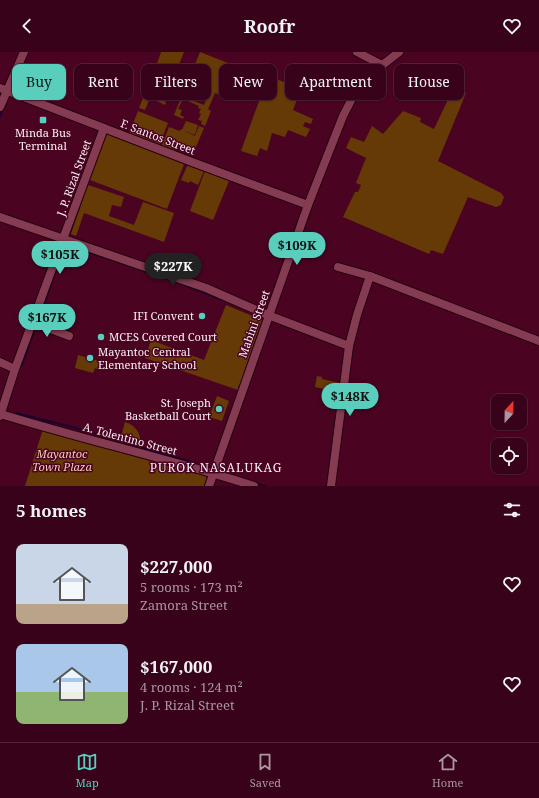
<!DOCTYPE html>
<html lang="en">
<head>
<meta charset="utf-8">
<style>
  :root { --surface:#38021a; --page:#3f0c23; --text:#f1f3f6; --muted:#ab97a2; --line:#522439; --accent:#5acebd }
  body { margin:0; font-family:"Noto Serif",serif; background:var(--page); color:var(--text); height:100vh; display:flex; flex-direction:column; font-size:15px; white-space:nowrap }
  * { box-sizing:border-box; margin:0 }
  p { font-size:13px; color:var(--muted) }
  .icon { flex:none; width:22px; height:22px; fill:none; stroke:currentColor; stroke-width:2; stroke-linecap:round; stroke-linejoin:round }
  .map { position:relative; height:434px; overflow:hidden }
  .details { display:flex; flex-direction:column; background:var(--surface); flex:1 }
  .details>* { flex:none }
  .banner { position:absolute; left:12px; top:12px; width:515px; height:36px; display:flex; gap:8px }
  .needle { width:26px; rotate:22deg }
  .controls { position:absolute; left:491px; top:342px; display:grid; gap:8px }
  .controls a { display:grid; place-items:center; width:36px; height:36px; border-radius:8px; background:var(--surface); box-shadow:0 1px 3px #0004,0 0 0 1px var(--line); font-size:20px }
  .price { position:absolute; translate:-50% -34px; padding:0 9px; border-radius:14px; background:var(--accent); color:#111; font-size:13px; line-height:26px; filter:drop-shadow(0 1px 2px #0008) }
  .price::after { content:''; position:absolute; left:50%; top:24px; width:12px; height:9px; margin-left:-6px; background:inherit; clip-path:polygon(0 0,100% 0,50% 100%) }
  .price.on { background:#222; color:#fff }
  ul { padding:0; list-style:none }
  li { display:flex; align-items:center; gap:12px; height:100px; padding:0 16px }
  li span { display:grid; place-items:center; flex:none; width:112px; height:80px; border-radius:8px; color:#555 }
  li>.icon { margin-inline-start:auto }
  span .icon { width:48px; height:48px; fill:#fffc; stroke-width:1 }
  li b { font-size:17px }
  h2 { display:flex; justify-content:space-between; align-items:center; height:48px; padding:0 16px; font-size:17px }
  .chip { padding:0 14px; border-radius:8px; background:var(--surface); box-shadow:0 1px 3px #0004,0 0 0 1px var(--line); font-size:14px; line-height:36px }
  .chip.on { background:var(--accent); color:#111 }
  header { display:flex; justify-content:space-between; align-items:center; height:52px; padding:0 16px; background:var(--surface); font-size:18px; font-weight:700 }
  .tabs { display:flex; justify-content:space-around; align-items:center; height:56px; border-top:1px solid var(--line); background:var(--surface); font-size:11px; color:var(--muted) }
  .tabs a { display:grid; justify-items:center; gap:2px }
  .tabs .on { color:var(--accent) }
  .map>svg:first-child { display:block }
</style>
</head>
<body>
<header><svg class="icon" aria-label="back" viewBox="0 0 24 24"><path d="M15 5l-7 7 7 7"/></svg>Roofr<svg class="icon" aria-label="heart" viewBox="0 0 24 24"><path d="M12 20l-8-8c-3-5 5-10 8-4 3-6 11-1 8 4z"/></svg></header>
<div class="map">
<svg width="539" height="434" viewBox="0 0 539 434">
  <rect width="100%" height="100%" fill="#4b0322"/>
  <!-- green -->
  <g fill="#663a06" fill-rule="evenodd">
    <path d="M161,0h23l-4,10 -5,6 -1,5 -18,-7z"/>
    <path d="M200,0l33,13 -12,30 -6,-2 -7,16 3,2 -6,15 -4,-2 1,-3 -4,-1 3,-6 -2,-1 2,-4 -3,-1 1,-2 -16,-7 -5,10 4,1 -2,5 4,2 -1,2 -9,-4zM194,32l16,7 -6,14 -18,-7 3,-11 3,1z"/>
    <path d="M153,21l17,6 -8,21 4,2 -1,3 -15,-7 -5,12 -6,-2z"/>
    <path d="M268,24l21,8 -3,8 12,5 -5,13 20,9 -2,5 -6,-2 -2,4 7,3 -4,8 -18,-7 -3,7 -13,-4 -5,18 -7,-3 -3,8 -16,-5z"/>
    <path d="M454,35l12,6 -28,68 63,32 3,4 -3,8 -5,2 -28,-10 -25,57 -12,-4 -2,4 -86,-37 12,-25h3l3,-7 -5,-2 10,-25 -20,-10 5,-11 13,5 8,-16 11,8 20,-23 18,7 -1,4 14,7z"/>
    <path d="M138,59l30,12 -9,23 -30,-12z"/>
    <path d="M186,69l12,4 -3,10 -13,-5z"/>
    <path d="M199,74l5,2 -11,26 -16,-8 -3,7 -13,-6 8,-20 11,4 1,-2 14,7z"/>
    <path d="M107,82l77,30 -17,45 -77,-29z"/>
    <path d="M188,112l16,7 -6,14 -8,-4 -1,2 -8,-3z"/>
    <path d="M205,119l24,10 -16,39 -23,-9z"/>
    <path d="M88,133l36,12 -3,10 -9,-2 -3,11 25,9 9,-23 31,11 -10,29 -80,-29 -8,23 -5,-2z"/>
    <path d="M226,253l36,15 -24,70 -93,-32 6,-18 53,20z"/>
    <path d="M78,303l21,6 -2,8 -2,-1 -2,5 -18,-5z"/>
    <path d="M317,324l5,1v2l18,4 -2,9 -23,-5z"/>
    <path d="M217,344l12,5 -7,20 -13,-4z"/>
    <path d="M125,370c11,3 17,13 15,23l-20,-5z"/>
    <path d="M43,377l165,46 -4,11h-179z"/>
  </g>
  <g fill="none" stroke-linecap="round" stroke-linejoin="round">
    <!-- stream -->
    <g stroke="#1b0133" stroke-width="2">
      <path d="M11,36l35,13"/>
      <path d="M0,64l3,-8"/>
      <path d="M88,200l56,19"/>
      <path d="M169,227l69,27"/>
      <path d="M38,270l23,-67"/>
      <path d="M22,313l14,-39"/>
      <path d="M239,336l3,-6"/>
      <path d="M8,359v-1"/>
      <path d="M231,360l8,-22"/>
      <path d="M16,361l56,14 140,41v-2"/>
      <path d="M255,431l10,3"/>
    </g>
    <!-- street casing -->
    <g stroke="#23010d" stroke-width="10">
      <g id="street">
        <path d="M357,0l25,13"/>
        <path d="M0,36l192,74 116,43"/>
        <path d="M0,55l24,-55"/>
        <path d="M0,165l206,71 62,27 81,31"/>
        <path d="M338,215l32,9 169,65"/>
        <path d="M32,270l37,14"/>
        <path d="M0,310l15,7"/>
        <path d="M1,362c84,26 169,45 253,72"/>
        <path d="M0,364l15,-47 89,-241"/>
        <path d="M209,434l99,-281 35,-89 15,-29 9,-10 32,-25"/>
        <path d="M331,434l18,-140 8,-31 13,-39"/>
      </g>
    </g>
    <!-- street -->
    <use href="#street" stroke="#853b52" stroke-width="8"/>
  </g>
  <!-- markers -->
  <g fill="#5acebd" stroke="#4b0322" stroke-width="1.5">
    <rect x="39" y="64" width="8" height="8" rx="2"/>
    <circle cx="202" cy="264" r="4"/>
    <circle cx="101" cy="285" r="4"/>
    <circle cx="90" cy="306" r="4"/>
    <circle cx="219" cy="357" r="4"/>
  </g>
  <g text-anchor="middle" stroke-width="3" stroke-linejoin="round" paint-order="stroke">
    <!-- poi labels -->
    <g font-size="11" fill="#fbf1f3" stroke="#4b0322" text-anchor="end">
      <text x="43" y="85" text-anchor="middle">Minda Bus<tspan x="43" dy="13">Terminal</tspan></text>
      <text x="194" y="268">IFI Convent</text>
      <text x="109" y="289" text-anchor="start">MCES Covered Court</text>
      <text x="98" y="304" text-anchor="start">Mayantoc Central<tspan x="98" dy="13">Elementary School</tspan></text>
      <text x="211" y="355">St. Joseph<tspan x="211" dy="13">Basketball Court</tspan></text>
    </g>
    <!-- street labels -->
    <g font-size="11" fill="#fbf1f3" stroke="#4b0322">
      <text transform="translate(158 85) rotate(21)" y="4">F. Santos Street</text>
      <text transform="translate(74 126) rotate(-70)" y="4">J. P. Rizal Street</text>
      <text transform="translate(254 272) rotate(-70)" y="4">Mabini Street</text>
      <text transform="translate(130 387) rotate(15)" y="4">A. Tolentino Street</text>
    </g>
    <!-- park labels -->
    <g font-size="11" font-style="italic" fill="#f2ceae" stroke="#4b0322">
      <text x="62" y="406">Mayantoc<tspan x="62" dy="13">Town Plaza</tspan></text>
    </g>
    <!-- neighbourhood labels -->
    <g font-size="12" letter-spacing="1" fill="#fbf1f3" stroke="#4b0322">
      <text x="216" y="420">PUROK NASALUKAG</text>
    </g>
  </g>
</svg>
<div class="controls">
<a><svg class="needle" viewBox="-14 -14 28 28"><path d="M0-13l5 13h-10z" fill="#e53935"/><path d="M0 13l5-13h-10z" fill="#ab97a2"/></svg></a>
<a><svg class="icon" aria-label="locate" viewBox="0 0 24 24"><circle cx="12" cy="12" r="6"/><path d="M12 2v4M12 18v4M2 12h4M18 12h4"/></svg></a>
</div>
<b class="price" style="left:297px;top:214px">$109K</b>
<b class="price" style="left:60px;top:223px">$105K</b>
<b class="price on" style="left:173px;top:235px">$227K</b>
<b class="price" style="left:47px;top:286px">$167K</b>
<b class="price" style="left:350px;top:365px">$148K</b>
<div class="banner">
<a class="chip on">Buy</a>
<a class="chip">Rent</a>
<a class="chip">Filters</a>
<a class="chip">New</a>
<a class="chip">Apartment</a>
<a class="chip">House</a>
</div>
</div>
<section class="details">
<h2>5 homes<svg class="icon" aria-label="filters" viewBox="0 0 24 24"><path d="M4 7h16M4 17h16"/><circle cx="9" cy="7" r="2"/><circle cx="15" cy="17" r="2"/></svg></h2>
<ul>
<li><span style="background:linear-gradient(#c9d6e8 75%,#b9a48a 0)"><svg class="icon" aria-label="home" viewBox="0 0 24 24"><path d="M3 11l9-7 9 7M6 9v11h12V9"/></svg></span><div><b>$227,000</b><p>5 rooms · 173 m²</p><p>Zamora Street</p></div><svg class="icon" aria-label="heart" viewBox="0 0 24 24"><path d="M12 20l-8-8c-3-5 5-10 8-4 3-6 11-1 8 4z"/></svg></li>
<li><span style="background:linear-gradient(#a9c7e8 60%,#8fb573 0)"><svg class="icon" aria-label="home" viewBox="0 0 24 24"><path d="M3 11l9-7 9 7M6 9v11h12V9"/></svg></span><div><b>$167,000</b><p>4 rooms · 124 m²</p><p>J. P. Rizal Street</p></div><svg class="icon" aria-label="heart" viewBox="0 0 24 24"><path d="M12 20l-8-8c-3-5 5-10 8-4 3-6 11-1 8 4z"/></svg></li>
</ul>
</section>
<nav class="tabs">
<a class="on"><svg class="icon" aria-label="map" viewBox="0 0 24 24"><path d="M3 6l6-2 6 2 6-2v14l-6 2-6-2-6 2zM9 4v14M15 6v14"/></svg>Map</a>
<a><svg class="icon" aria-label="saved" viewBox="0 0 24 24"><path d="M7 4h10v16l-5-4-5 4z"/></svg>Saved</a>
<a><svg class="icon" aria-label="home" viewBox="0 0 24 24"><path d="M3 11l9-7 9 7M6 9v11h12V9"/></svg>Home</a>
</nav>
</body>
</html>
